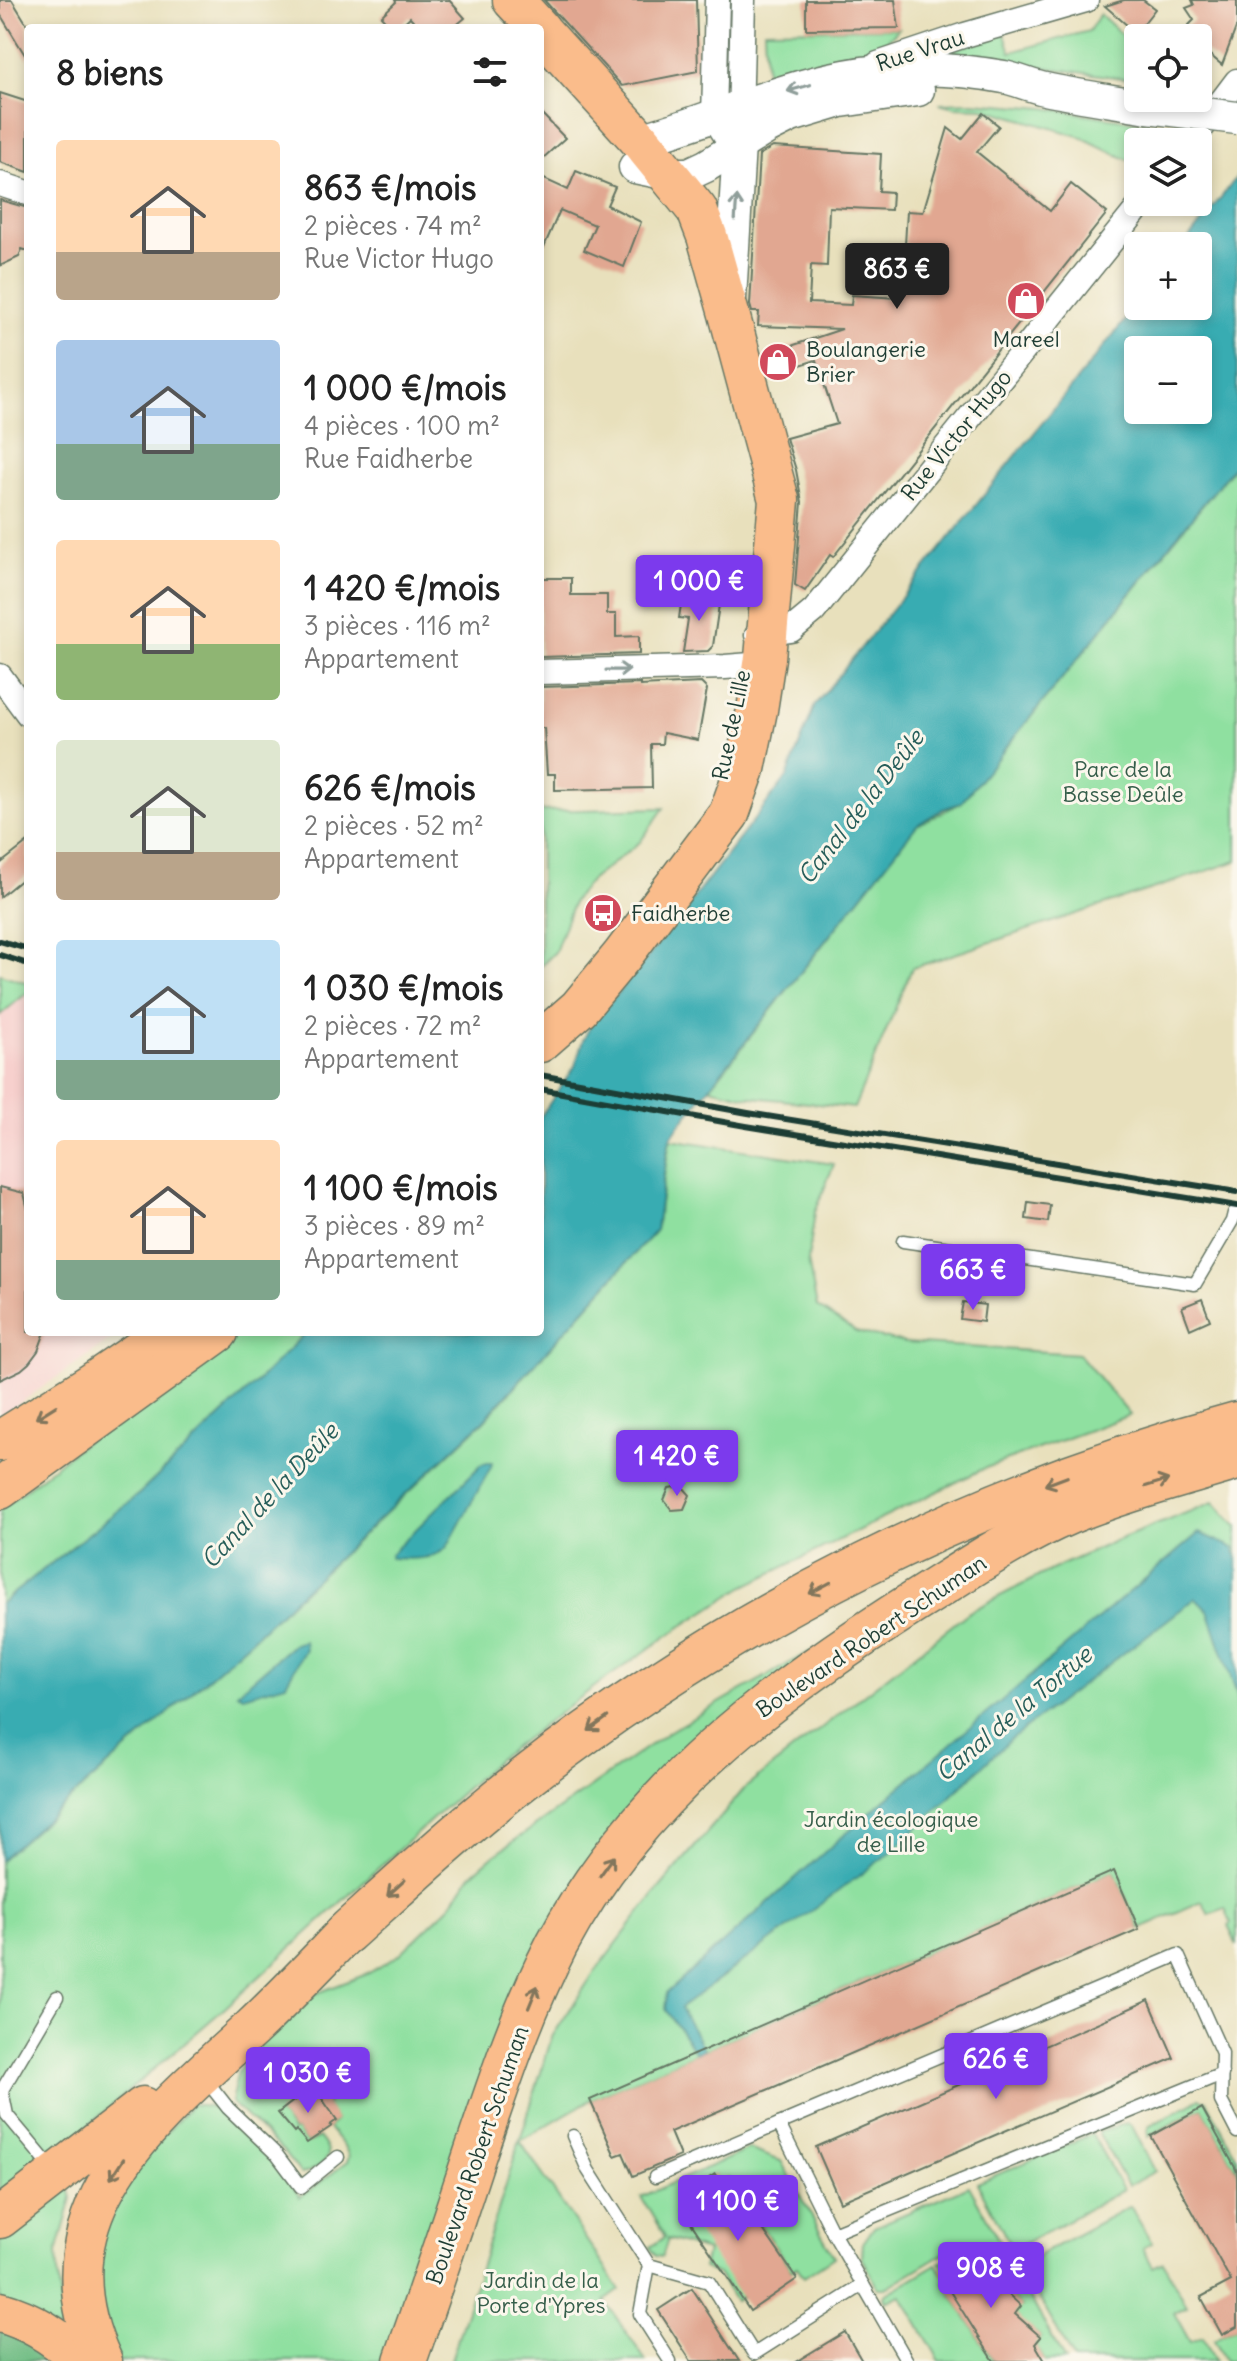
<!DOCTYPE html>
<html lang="fr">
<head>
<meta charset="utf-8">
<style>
  :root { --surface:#fff; --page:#f2f2f2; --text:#222; --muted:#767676; --accent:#7c3aed }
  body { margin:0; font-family:Delius,sans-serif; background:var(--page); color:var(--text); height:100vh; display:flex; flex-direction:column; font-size:30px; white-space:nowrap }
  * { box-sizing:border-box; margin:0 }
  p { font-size:26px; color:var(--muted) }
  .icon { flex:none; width:44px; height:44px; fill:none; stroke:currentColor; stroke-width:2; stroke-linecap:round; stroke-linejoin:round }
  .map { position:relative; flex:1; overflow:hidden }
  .panel { position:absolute; left:24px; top:24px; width:520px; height:1312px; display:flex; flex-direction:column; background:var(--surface); border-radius:8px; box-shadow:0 4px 12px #0003 }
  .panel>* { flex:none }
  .fabs { position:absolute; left:1124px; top:24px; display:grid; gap:16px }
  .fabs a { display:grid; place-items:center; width:88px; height:88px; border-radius:8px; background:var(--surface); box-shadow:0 4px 12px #0003; font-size:40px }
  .price { position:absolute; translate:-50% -68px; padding:0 18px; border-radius:8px; background:var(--accent); color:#fff; font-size:26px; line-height:52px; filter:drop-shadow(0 2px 4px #0008) }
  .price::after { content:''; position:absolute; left:50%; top:48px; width:24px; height:18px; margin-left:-12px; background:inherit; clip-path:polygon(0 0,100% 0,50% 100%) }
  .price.on { background:#222; color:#fff }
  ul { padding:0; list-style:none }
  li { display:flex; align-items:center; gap:24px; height:200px; padding:0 32px }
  li span { display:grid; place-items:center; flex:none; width:224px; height:160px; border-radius:8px; color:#555 }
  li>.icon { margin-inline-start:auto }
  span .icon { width:96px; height:96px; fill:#fffc; stroke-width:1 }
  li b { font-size:34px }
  h2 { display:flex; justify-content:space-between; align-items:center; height:96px; padding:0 32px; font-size:34px }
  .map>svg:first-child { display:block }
</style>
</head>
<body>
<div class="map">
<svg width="1237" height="2361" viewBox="0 0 1237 2361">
  <rect width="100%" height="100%" fill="#fbf7ec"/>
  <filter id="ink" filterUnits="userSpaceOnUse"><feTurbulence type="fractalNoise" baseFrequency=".0125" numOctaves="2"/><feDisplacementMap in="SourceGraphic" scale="16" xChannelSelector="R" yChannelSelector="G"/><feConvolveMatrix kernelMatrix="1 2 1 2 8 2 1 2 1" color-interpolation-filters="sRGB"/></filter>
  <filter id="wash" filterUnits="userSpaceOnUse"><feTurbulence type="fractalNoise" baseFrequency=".006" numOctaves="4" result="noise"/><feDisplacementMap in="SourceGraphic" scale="32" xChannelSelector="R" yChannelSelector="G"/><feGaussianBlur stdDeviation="1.8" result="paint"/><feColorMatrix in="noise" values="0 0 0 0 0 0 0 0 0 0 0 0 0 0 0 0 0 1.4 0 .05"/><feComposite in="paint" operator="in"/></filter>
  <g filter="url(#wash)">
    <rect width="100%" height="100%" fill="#e8e0bc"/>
    <!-- built -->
    <path fill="#f7d0cd" d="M28,992v340h94l-122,85v-402z"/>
    <!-- green -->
    <g fill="#8fe0a0" stroke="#578e6a" stroke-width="2">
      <path d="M1100,14l38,36v30l-135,-18 -74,-4 75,-26 7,20 78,-21z"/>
      <path d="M899,28l-13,14 -11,5 -103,29 -6,-3 -2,-43z"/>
      <path d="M973,102l72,6 132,20 -11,14h-28v23l-59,-29 -96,-28 -29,-1 -15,-4z"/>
      <path d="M1237,463v398l-325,107 -58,140 -110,-12 -34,-8 207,-263 44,-22z"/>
      <path d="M664,808l-24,34 -50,39 -16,19 -19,52 -15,15v-156z"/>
      <path d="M0,974l28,9v9l-28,23z"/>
      <path d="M670,1139l164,25 -19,48 -7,49 9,46 39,25 49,11 174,11 51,61 -147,54 -240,118 -73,47 -73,51 -100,75 -271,247 -161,139 -65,51v-337l249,-218 235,-221 172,-191z"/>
      <path d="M222,1332h84l-52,53 -114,108 -140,111v-94z"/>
      <path d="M1214,1502l23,25v419l-9,-21 3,-2 -6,-15 -16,6 -7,-13 -63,28 -25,-58 -524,229 -70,41 100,149 -15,11 41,60h-195l101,-324 42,-64 63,-82 88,-103 224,-176 84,-43 62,-28z"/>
      <path d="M811,1651l-187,171 -206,437 -35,102h-269l-22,-107 17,-57 83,-93 16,2 14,6 51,48 27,37 47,-35 2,-6 -5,-10 -15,-18 7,-8 -10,-14 2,-2 -15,-18 -34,27 14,19 3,-2 11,13 12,-6c3,4 10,11 9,18 -1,8 -19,18 -27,19l-18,-23 -52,-49 7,-31 21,-29 45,-44 63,-24 32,-19 50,-48 22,-32 23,-20 176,-124z"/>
      <path d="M1199,2099l8,2 30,56v14l-35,-63 -54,29v-10z"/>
      <path d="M1128,2123l4,3 23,45 -27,15 -30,-54z"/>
      <path d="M1092,2134l31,56 -110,60 -36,-67z"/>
      <path d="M749,2149l32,12 53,96 -30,20 -7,-10 -6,3 -63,-93 -8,5 -5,-7 -15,9 5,8 36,105 -6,4 -17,-27 -15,-6 4,-17 -39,-12 -6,18 -6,-1 -6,-9 15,-10 -24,-40z"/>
      <path d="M969,2186l96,175h-20l-12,-20 8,-4 -22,-17 -6,-9 8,-5 -28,-26 7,-4 -18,-18h-2l-5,-8 -31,19 -4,-7 27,-15 -3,-6 -78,47h-8l-16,-31 1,-14 11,-16z"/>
      <path d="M64,2188l6,3 2,7 -15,55 1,20 3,34 16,33 -77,-38v-72z"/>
      <path d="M1130,2206l22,37 -9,5 10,19 10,-5 24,44 -13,7 16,29 13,-5 12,24h-141l-53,-96z"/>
      <path d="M937,2264l9,16 -2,2 50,79h-54l-39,-66 -15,7 -2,-5 1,-2z"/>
      <path d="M1237,2327v34h-12l-11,-21z"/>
    </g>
    <!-- forest -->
    <path fill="#73be86" stroke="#497e5d" stroke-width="2" d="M0,2323l62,38h-62z"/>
    <!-- water -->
    <g fill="#39acb2" stroke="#2c7473" stroke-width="2" fill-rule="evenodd">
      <path d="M1237,177v285l-276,341 -18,6 -26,16 -242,306 -5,8 -3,13 -11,78 -173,191 -234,221 -249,218v-256l140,-111 114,-108 52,-53h234v-215l35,-51 8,-26 9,-17 55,-65 140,-181 28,-72 323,-401 60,2v-60h-15zM1138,350h60v60h-60z"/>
      <path d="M488,1463h4l-1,4 -44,80c-13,14 -39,12 -57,11l1,-4 91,-90z"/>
      <path d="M1199,1533l35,15 3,12v135l-29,-85 -12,-12 -185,141 -116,110 -215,159 24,41 -8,4 -31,-44 2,-16 180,-161z"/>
      <path d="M304,1641l1,8 -19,35 -43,12 -6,-3 57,-49z"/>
    </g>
    <g id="blocks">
      <!-- building -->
      <g fill="#e1a791">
        <path d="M0,0h12l16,26v34l-28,-46z"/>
        <path d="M395,0h54l16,18 -12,10h-33l-10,-11 -12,11h-6l-11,-12 15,-14z"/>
        <path d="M544,0h152l2,71 -76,15z"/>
        <path d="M806,0h89l4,28 -93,1z"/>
        <path d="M1124,0h19l12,9 -19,24 -31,-27z"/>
        <path d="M1192,0h45v25l-15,40 -24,-20v-7h-8l-8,-6 12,-12 -8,-12 8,-3z"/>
        <path d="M0,93l28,9v70l-28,-10z"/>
        <path d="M540,112l25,26 -25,23z"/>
        <path d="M983,113l16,13 -22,26 73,59 21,-27 36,29 -274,344 -3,-2 -25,36 -10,-6 7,-83 -6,-32 -10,-32 51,-14 -21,-64 -47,15 -5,-20 78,-26 -84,-3 1,-14h-7l-2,-7 9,-150 14,-8 108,7 -2,37 13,1 -1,18 -62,-3 -2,59 -16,-1 -2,38 42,2 1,-10 45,3 17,-53h-9l2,-34 16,1 25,-84 14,11z"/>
        <path d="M576,171l39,16 -8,18 34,17 -17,45 -40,-17 11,-25 -35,-15 -20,46v-79l28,13z"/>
        <path d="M0,200l28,8v43l-6,-2 -3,8 -19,9z"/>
        <path d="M540,578h31v17h36v19h9v23l23,-1v18l-99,3z"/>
        <path d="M683,591l36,14 -6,41 -5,5 -25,1 5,-33 -9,-1z"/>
        <path d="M701,683l6,6 -9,51 -35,-7 -1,11h-11l1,44 -97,2v-16h-8l-3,-46h-4v-41l100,-3v2z"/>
        <path d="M28,842v32l-28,23v-33z"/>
        <path d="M0,1187l24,6 4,17v122h17l-7,19 -9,12 -8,7 -21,10z"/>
        <path d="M1028,1202l22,3 -2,17 -22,-3z"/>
        <path d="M1202,1299l8,21 -20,9 -8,-22z"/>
        <path d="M963,1302l22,3 -2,17 -23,-3z"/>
        <path d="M682,1486l8,9 -6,14 -12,1 -8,-10 5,-12z"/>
        <path d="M1114,1871l25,58 -469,203 10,24 -47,20 -10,-23 -8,3 -25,-56z"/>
        <path d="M1149,2000l25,58 -334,144 -24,-55 184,-80 -1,-1z"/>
        <path d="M313,2086l24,34 -7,5 2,1 -25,17 -11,-13 -2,2 -16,-19z"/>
        <path d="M1202,2108l35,63v156l-15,8 -21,-38 30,-16 -80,-145z"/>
        <path d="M715,2174l5,8 7,-5 70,102 -47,32 -69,-103 24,-16 -6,-7z"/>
        <path d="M974,2250l27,26 -6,6 26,24 -6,8 26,23 -6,7 10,17h-51l-50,-79 2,-2 -5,-9z"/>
        <path d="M692,2288l47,73h-48l-33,-51z"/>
        <path d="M845,2332l17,29h-65z"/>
      </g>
    </g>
  </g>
  <g filter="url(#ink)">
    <use href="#blocks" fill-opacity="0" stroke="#657664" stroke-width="2"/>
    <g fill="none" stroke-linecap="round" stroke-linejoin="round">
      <!-- service casing -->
      <g stroke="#657664" stroke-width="15">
        <g id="service">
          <path d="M903,1241l292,43 37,-63 2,-8 3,-2"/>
          <path d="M206,2080l22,28 49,47 24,32 37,-30"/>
          <path d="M573,2136l15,34 61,95 60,17 45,72 109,-69"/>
          <path d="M53,2170l-46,-55 -5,-25 55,-93"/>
          <path d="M655,2177l124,-53"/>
          <path d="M833,2233l389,-159"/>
          <path d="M649,2265l-9,49 30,47"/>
          <path d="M907,2361l-74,-128 -54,-109 399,-169 44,98 -1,48 16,31"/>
        </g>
      </g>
      <!-- minor casing -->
      <g stroke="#657664" stroke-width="27">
        <g id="minor">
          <path d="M717,0l-3,117 12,19 13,9"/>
          <path d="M878,64l87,-29 121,-35"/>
          <path d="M740,119l3,-119"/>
          <path d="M1191,142l46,-61"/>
          <path d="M0,184l28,9"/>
          <path d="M757,635l34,-5 23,-19 329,-409"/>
          <path d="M540,672l185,-5 39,-3"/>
          <path d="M0,676l28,38"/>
        </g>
      </g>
      <!-- tertiary casing -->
      <g stroke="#657664" stroke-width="35">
        <g id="tertiary">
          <path d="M640,140c69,-19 135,-51 205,-64 51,-10 109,-8 159,1 14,3 27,9 41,12 34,7 69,12 103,18"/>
          <path d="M635,167l34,7h20l17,-8 61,-38 24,-12 50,-15 77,-11"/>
          <path d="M730,299l9,-154"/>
        </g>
      </g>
      <!-- primary casing -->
      <g stroke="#657664" stroke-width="43">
        <g id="primary">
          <path d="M513,0l26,28"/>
          <path d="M540,30l100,110 57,70 10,26 22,78 50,186 -14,158 -8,52 -12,59 -16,45 -107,142 -43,52 -39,34"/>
          <path d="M0,1441l91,-57 76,-52"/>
          <path d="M0,1489l218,-157"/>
          <path d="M0,2218l143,-111"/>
          <path d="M0,2312c32,9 58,25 81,49"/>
          <path d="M102,2361c-70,-148 52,-243 149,-332 33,-31 64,-64 95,-96"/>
        </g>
      </g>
      <!-- trunk casing -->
      <g stroke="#657664" stroke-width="45">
        <g id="trunk">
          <path d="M346,1933c59,-53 117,-107 179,-155 211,-164 454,-286 712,-355"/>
          <path d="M405,2361c24,-68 47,-136 69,-204 24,-72 48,-145 83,-213 80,-151 218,-254 359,-343 50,-31 99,-65 153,-88 54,-22 112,-37 168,-54"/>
        </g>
      </g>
      <!-- service -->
      <use href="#service" stroke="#fff" stroke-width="12"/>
      <!-- minor -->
      <use href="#minor" stroke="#fff" stroke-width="24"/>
      <!-- tertiary -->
      <use href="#tertiary" stroke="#fff" stroke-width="32"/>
      <!-- primary -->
      <use href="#primary" stroke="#fabc8b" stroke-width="40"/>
      <!-- trunk -->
      <use href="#trunk" stroke="#fabc8b" stroke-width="42"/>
      <!-- rail -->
      <g stroke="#1f3d34" stroke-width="6">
        <path d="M0,941l28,8"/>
        <path d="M0,955l28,9"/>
        <path d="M540,1075l208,38 489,79"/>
        <path d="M540,1089l206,37 491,80"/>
      </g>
      <!-- tertiary-bridge casing -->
      <g stroke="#657664" stroke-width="35" stroke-linecap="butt">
        <path id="tertiary-bridge" d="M1148,107l89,11"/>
      </g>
      <!-- tertiary-bridge -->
      <use href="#tertiary-bridge" stroke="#fff" stroke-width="32"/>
    </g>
    <!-- one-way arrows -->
    <defs><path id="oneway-shaft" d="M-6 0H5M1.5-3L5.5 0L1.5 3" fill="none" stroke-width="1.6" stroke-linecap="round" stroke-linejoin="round" transform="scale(2)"/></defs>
    <g stroke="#8f9e9a">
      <use href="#oneway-shaft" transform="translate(799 88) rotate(164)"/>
      <use href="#oneway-shaft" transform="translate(736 208) rotate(-86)"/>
      <use href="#oneway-shaft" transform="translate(618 670) rotate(-1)"/>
    </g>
    <g stroke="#82765b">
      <use href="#oneway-shaft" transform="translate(46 1412) rotate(148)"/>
      <use href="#oneway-shaft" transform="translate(1056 1481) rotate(159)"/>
      <use href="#oneway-shaft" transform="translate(1157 1483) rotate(-17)"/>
      <use href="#oneway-shaft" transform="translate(820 1588) rotate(152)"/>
      <use href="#oneway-shaft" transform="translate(598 1724) rotate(144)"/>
      <use href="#oneway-shaft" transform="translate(607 1866) rotate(-54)"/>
      <use href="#oneway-shaft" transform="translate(396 1888) rotate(138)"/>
      <use href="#oneway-shaft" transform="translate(533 1997) rotate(-68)"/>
      <use href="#oneway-shaft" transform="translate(117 2169) rotate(123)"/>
    </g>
  </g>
  <!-- icons -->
  <defs>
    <g id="shop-disc" transform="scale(2)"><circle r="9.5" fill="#d1495b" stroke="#fbf7ec"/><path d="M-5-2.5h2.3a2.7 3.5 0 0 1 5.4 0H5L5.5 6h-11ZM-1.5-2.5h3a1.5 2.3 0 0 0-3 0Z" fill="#fff"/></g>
    <g id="bus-disc" transform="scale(2)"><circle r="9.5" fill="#d1495b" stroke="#fbf7ec"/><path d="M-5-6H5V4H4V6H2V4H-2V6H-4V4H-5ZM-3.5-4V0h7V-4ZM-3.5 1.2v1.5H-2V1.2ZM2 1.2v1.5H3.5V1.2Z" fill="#fff"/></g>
  </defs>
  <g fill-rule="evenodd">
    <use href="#shop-disc" x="1026" y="301"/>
    <use href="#shop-disc" x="778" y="362"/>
    <use href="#bus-disc" x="603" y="913"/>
  </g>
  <g text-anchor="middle" stroke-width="6" stroke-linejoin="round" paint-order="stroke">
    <!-- street labels -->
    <g font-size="22" fill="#1f3d34" stroke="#fbf7ec">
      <text transform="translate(920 50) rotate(-18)" y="8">Rue Vrau</text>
      <text transform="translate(956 435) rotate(-51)" y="8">Rue Victor Hugo</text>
      <text transform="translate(731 725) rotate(-78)" y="8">Rue de Lille</text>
      <text transform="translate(871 1636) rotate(-34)" y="8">Boulevard Robert Schuman</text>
      <text transform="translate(477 2155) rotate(-71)" y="8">Boulevard Robert Schuman</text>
    </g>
    <!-- poi labels -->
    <g font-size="22" fill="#1f3d34" stroke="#fbf7ec" text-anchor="start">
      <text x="1026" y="347" text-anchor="middle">Mareel</text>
      <text x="806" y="357">Boulangerie<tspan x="806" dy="25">Brier</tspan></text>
      <text x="631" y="921">Faidherbe</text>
    </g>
    <!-- park labels -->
    <g font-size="22" fill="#355e4a" stroke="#fbf7ec">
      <text x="1123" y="777">Parc de la<tspan x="1123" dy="25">Basse Deûle</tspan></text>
      <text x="891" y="1827">Jardin écologique<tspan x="891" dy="25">de Lille</tspan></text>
      <text x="541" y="2288">Jardin de la<tspan x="541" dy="25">Porte d'Ypres</tspan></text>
    </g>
    <!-- water labels -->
    <g font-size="24" font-style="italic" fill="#275e5a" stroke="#fbf7ec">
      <text transform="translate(861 807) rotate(-52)" y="8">Canal de la Deûle</text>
      <text transform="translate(270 1496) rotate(-47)" y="8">Canal de la Deûle</text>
      <text transform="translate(1014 1714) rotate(-40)" y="8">Canal de la Tortue</text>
    </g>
  </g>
</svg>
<div class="fabs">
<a><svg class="icon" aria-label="locate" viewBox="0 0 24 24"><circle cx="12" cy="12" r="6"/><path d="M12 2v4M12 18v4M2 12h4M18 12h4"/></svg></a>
<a><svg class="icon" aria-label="layers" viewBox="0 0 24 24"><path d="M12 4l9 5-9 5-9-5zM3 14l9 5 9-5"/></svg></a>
<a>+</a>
<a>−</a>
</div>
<b class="price on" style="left:897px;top:311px">863 €</b>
<b class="price" style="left:699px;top:623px">1 000 €</b>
<b class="price" style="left:973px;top:1312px">663 €</b>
<b class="price" style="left:677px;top:1498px">1 420 €</b>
<b class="price" style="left:996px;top:2101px">626 €</b>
<b class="price" style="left:308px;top:2115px">1 030 €</b>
<b class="price" style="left:738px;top:2243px">1 100 €</b>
<b class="price" style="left:991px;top:2310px">908 €</b>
<section class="panel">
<h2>8 biens<svg class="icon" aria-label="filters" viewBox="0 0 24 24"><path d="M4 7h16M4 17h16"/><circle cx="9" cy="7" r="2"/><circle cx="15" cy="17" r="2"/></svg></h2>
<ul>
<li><span style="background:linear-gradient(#ffd9b3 70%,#b9a48a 0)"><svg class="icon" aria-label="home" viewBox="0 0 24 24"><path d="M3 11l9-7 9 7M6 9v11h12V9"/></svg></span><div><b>863 €/mois</b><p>2 pièces · 74 m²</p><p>Rue Victor Hugo</p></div></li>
<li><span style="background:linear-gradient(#a9c7e8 65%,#7fa58c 0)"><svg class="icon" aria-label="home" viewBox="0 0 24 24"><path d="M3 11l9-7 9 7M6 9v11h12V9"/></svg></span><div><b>1 000 €/mois</b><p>4 pièces · 100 m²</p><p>Rue Faidherbe</p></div></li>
<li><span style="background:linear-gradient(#ffd9b3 65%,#8fb573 0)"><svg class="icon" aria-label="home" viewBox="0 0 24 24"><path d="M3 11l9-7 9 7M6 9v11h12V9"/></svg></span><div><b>1 420 €/mois</b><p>3 pièces · 116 m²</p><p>Appartement</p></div></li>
<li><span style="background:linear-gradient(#dfe7d0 70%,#b9a48a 0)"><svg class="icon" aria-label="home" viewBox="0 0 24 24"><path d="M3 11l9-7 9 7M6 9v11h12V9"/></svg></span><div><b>626 €/mois</b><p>2 pièces · 52 m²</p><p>Appartement</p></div></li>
<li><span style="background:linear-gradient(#bfe0f5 75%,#7fa58c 0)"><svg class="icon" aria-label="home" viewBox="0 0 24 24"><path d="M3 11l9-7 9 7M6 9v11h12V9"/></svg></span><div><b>1 030 €/mois</b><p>2 pièces · 72 m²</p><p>Appartement</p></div></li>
<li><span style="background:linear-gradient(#ffd9b3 75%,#7fa58c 0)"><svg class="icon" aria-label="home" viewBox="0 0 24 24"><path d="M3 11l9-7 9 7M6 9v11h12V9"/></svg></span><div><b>1 100 €/mois</b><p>3 pièces · 89 m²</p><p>Appartement</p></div></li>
</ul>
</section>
</div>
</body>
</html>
